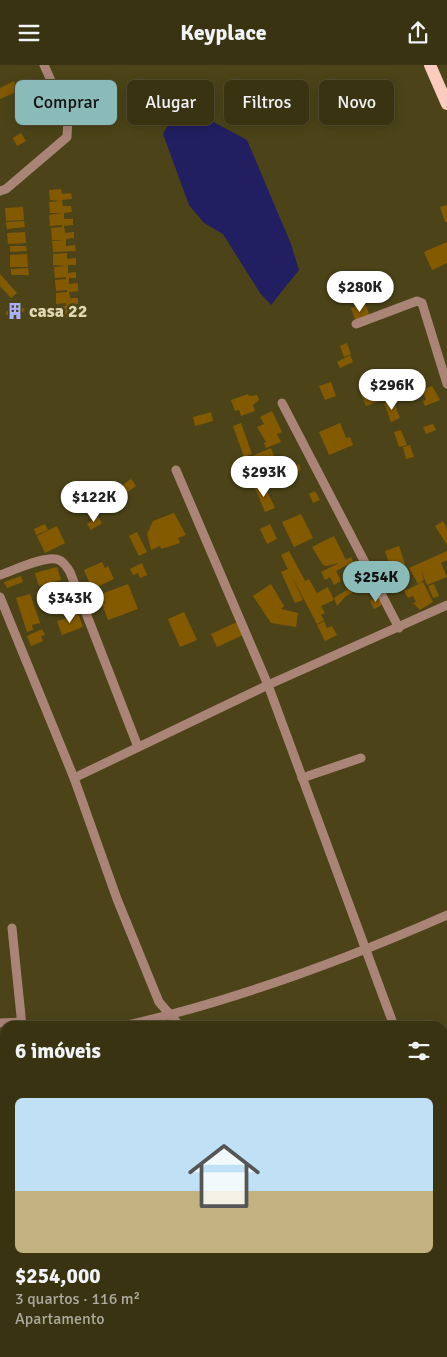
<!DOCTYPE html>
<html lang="pt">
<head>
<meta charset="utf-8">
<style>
  :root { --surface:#393312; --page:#403b1b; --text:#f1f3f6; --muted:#abaa9f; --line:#534e32; --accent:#8bbbb9 }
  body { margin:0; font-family:Signika,sans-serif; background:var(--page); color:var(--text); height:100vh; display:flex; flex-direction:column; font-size:19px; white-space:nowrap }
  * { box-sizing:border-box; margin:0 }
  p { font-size:16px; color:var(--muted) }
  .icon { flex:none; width:28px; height:28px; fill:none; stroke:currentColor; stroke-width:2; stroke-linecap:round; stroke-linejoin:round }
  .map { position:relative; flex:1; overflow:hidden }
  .drawer { position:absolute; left:0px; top:956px; width:448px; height:336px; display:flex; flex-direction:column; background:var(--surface); border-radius:15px 15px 0 0; box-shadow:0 2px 12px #0003,0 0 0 1px var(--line) }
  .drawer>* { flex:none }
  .hud { position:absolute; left:15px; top:15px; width:418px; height:45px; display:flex; gap:10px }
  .price { position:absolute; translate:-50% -42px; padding:0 11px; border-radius:18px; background:#fff; color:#222; font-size:16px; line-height:32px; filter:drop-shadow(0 1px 2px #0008) }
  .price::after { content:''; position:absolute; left:50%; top:30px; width:15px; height:11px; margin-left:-8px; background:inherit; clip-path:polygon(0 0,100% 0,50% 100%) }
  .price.on { background:var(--accent); color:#111 }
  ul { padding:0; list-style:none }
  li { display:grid; align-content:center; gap:10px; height:265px; padding:0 15px }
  li span { display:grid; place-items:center; height:155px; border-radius:8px; color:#555 }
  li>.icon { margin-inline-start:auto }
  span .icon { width:90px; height:90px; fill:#fffc; stroke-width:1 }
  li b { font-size:21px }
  h2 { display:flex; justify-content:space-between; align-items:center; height:60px; padding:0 15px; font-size:21px }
  .tag { padding:0 18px; border-radius:8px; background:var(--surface); box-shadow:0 2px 12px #0003,0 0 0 1px var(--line); font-size:18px; line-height:45px }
  .tag.on { background:var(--accent); color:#111 }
  header { display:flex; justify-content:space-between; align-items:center; height:65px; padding:0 15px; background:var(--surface); font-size:22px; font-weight:700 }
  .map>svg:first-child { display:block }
</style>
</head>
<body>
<header><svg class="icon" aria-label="menu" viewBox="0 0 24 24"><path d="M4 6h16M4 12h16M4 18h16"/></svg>Keyplace<svg class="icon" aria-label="share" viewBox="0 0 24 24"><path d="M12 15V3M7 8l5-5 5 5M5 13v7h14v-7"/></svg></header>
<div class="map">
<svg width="447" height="1292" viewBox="0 0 447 1292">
  <rect width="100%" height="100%" fill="#4c4418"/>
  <!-- water -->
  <path fill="#211f61" d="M197,48l50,27 44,104 8,26 -28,35 -11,-12 -37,-59 -19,-11 -15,-18 -26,-71 6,-11 19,-1z"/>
  <!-- building -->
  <g fill="#845a00">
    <path d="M14,16l4,10 -18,8v-11z"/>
    <path d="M21,68l5,8 -9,5 -4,-8z"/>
    <path d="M61,124l1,5 9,-1 1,6 -10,1 1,6h8l1,6 -8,1v6h9v6l-9,1 1,7 9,-1v6l-8,1v7l9,-1 1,6 -23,1 -1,-11 12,-1h-12l-1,-12 11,-1v-2l-12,1 -1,-11 12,-2h-11l-1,-11 11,-1 -10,-1 -1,-10z"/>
    <path d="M447,140v17h-2l-5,-15z"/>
    <path d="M23,142l1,13 -18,1 -1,-13z"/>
    <path d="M24,156l1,6 -18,2 -1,-7z"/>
    <path d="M25,167l1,11 -18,1 -1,-11z"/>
    <path d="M447,177v21l-15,7 -8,-18z"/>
    <path d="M10,181h16l1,5 -17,1z"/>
    <path d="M67,188v6l9,-1v7h-8v8l8,-1v6h-7v6l9,-1v8l-9,1 1,6h8v6l-8,1 1,5h7l1,8 -22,-1v-11h9v-3l-10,1v-11l11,-1v-2l-11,1 -1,-11 11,-1v-2l-11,1 -1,-11 12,-1 -13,-1v-11z"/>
    <path d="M27,189l1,13h-18v-12z"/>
    <path d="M28,203l1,7h-18v-6z"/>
    <path d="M0,209l17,19 -6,5 -11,-12z"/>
    <path d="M18,237l7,8 -12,11 -8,-8z"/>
    <path d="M365,238l5,14 -14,5 -5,-14z"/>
    <path d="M347,278l4,11 -7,3 -4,-11z"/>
    <path d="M350,290l3,7 -13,6 -3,-6z"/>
    <path d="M382,305l6,15 14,-5 5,11 -21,10 -10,-28z"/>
    <path d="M419,310l4,9 -13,5 -3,-9z"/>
    <path d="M331,317l5,14 -11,4 -6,-14z"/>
    <path d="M432,321l8,14 -15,6 -2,-5 3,-1 -4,-10z"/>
    <path d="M379,322l5,12 -18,7 -5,-12z"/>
    <path d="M248,329l1,2 8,-1 2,5 -6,5 2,6 -14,5 -2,-6 -4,1 -4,-11z"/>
    <path d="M393,335l7,18 -9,4 -7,-19z"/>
    <path d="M272,346l10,21 -5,2 4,8 -15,6 -2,-5 2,-1 -9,-15 7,-3 -4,-7z"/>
    <path d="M211,347l2,9 -18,5 -2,-9z"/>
    <path d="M241,358l11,31 -8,3 -11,-31z"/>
    <path d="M340,358l6,15 4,-1 3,8 -24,10 -10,-23z"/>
    <path d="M433,359l3,6 -10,4 -3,-7z"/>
    <path d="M401,365l6,15 -8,2 -5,-15z"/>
    <path d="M410,380l4,12 -8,2 -3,-12z"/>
    <path d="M271,383l9,23 -19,10 -11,-24z"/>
    <path d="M299,399l2,6 -12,6 -3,-6z"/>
    <path d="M252,401l6,15 -13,6 -7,-16z"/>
    <path d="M285,405l3,6 -16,7 -3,-6z"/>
    <path d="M131,414l5,7 -11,8 -5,-7z"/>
    <path d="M263,418l12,25 -10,4 -11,-26z"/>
    <path d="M315,426l5,9 -7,3 -4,-9z"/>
    <path d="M174,448l12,22 -8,3 2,5 -19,6 -1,-3 -9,4 -4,-16 6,-13z"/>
    <path d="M301,449l12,24 -19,9 -12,-25z"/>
    <path d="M98,452l4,6 -11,7 -4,-6z"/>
    <path d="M443,456l4,7v17l-12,-19z"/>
    <path d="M45,459l3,6 -12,5 -2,-6z"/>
    <path d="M270,459l7,15 -10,5 -7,-15z"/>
    <path d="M57,461l8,17 -20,10 -8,-17z"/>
    <path d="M137,467l10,20 -8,4 -10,-20z"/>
    <path d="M334,471l12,24 5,-3 2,5 -17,9 5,10 -7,4 -4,-8 -5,3 -4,-8 18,-9 -13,3 -3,-1 -11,-18z"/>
    <path d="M399,481l6,18 -14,5 -6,-18z"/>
    <path d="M289,486l16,30 4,-2 8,14 11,-6 6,13 -13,6 4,7 -4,2 3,5 -7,4 -26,-49 12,25 -8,3 -14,-31 7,-3 -7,-14z"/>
    <path d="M447,486v9l-6,3 6,14 -20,8 -6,-15 3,10 -6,4 -9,-16z"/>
    <path d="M102,497l3,6 3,-2 6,13 -22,10 -8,-19z"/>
    <path d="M142,498l5,12 -7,3 -2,-5 -5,2 -3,-6z"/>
    <path d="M57,502l4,13 -22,6 -4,-13z"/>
    <path d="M402,505l3,8 -8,3 -3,-7z"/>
    <path d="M365,510l5,10 -4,3 -6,-11z"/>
    <path d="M21,511l2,6 -16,6 -3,-6z"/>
    <path d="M423,517l10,20 -13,8 -7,-7 3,-1 -3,-6 -5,2 -4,-7z"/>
    <path d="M128,519l10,25 -30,11 -6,-16 3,-1 -4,-9z"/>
    <path d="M271,519l13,22 -3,3 17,4 -2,14 -25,-4 -18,-27z"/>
    <path d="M356,519l3,5 -13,7 -9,10 -3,-8z"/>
    <path d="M434,519l5,12 -6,2 -5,-12z"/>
    <path d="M30,529l10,29 -8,2 1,5 -6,2 -11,-34z"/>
    <path d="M378,531l4,9 -8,4 -4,-8z"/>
    <path d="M184,547l13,28 -17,7 -12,-28z"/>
    <path d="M78,548l5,14 -21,8 -5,-14 16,-4v-2z"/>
    <path d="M324,556l3,7 5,-2 5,9 -12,6 -8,-16z"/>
    <path d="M237,557l6,13 -26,12 -6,-13z"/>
    <path d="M42,564l3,6 -4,1 2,5 -12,5 -4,-10z"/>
    <path d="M447,1147v20l-4,9 4,1v13l-5,-2v-31z"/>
  </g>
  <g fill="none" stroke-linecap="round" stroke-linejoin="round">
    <!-- minor -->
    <g stroke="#ab8478" stroke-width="9">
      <path d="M0,126l6,-2 61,-52 1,-18 -24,-54"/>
      <path d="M356,259l61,-23 5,2 25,81"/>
      <path d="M282,338l117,225"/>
      <path d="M176,405l92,215 126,341"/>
      <path d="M0,510c12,-4 48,-21 59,-15 5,2 8,7 11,12l68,175"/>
      <path d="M0,532l74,181 43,121 42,103 21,24"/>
      <path d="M74,713l194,-93 179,-80"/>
      <path d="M302,713l59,-20"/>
      <path d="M12,863l10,98"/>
      <path d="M0,958l22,-1"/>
      <path d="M123,961c112,-25 219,-65 324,-111"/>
      <path d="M442,999l5,-2"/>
      <path d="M0,1184l5,-3"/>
      <path d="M442,1191l5,2"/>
      <path d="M194,1288l1,4"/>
      <path d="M294,1288v4"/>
      <path d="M73,1292l1,-4"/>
    </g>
    <!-- major -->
    <path stroke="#fbccbd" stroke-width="12" d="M430,0l17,39"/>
  </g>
  <!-- icons -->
  <defs>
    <g id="building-bare" transform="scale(1.35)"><path d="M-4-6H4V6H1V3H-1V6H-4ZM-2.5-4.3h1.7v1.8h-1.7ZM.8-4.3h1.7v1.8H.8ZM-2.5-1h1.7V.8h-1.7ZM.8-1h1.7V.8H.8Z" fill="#a7b1fc" stroke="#4c4418" stroke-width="2.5" paint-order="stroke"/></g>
  </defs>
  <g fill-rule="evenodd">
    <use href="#building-bare" x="15" y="246"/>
  </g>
  <g text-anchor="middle" stroke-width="5" stroke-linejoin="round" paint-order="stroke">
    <!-- poi labels -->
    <g font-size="18" font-weight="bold" fill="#e0d8b1" stroke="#4c4418" text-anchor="start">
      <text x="29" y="252">casa 22</text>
    </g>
  </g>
</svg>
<b class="price" style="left:360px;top:248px">$280K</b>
<b class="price" style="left:392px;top:346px">$296K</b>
<b class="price" style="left:264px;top:433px">$293K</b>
<b class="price" style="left:94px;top:458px">$122K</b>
<b class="price on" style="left:376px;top:538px">$254K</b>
<b class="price" style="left:70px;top:559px">$343K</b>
<div class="hud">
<a class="tag on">Comprar</a>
<a class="tag">Alugar</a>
<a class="tag">Filtros</a>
<a class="tag">Novo</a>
</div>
<section class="drawer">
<h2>6 imóveis<svg class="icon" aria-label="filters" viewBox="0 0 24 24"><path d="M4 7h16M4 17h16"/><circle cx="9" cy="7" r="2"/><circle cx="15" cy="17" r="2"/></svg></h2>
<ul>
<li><span style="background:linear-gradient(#bfe0f5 60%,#c2b280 0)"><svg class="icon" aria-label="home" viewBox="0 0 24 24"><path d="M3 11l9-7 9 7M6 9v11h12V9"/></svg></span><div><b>$254,000</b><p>3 quartos · 116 m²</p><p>Apartamento</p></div></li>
</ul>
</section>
</div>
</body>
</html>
